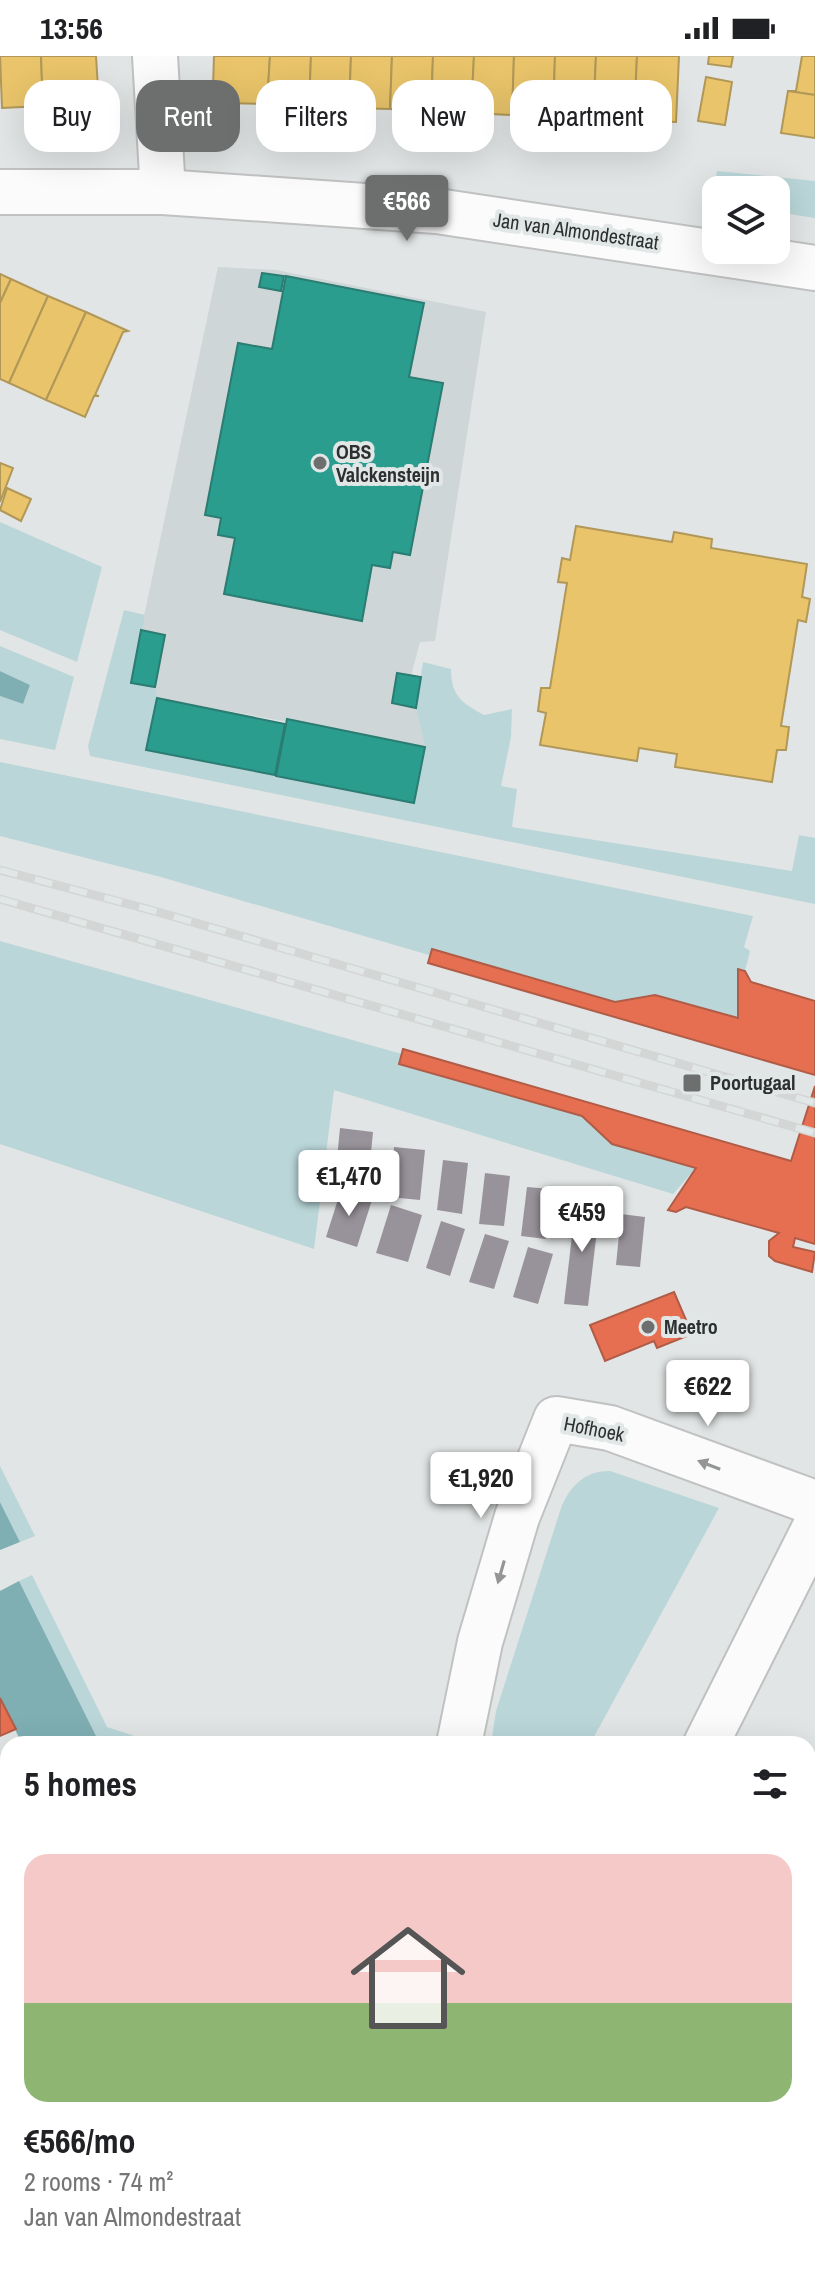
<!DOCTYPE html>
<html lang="en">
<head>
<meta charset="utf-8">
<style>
  :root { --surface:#fff; --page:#f2f2f2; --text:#202124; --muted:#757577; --accent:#6d6f6f }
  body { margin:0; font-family:"Archivo Narrow",sans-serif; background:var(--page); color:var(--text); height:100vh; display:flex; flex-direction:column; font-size:30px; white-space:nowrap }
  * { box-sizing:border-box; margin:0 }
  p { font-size:26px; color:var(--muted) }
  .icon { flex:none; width:44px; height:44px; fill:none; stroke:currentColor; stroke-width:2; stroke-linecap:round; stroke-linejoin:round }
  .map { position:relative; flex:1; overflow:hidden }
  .details { position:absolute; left:0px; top:1680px; width:816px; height:536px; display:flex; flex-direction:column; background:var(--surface); border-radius:24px 24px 0 0; box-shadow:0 8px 32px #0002 }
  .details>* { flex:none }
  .top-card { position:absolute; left:24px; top:24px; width:768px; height:72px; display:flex; gap:16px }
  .controls { position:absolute; left:702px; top:120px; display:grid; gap:16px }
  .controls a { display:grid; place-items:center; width:88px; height:88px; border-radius:16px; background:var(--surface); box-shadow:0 8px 32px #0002; font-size:40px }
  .price { position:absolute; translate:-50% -68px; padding:0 18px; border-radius:8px; background:#fff; color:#222; font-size:26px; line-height:52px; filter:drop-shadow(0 2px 4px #0008) }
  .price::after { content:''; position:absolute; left:50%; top:48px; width:24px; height:18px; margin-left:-12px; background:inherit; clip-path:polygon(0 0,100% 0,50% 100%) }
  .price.on { background:var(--accent); color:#fff }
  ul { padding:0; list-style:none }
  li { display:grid; align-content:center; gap:16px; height:424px; padding:0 24px }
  li span { display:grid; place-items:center; height:248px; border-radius:24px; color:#555 }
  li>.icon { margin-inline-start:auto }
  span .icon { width:144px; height:144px; fill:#fffc; stroke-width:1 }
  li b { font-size:34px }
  h2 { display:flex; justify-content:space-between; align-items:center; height:96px; padding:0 24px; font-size:34px }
  .pill { padding:0 28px; border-radius:24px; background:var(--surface); box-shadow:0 8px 32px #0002; font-size:28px; line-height:72px }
  .pill.on { background:var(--accent); color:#fff }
  .status { display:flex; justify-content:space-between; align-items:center; height:56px; padding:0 40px; background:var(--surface); direction:ltr }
  .status svg { height:22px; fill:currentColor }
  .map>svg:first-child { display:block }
</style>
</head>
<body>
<div class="status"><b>13:56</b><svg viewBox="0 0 49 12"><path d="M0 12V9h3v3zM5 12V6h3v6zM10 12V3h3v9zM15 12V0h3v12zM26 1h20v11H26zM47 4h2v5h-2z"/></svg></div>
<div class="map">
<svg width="815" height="2216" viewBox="0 0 815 2216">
  <rect width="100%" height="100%" fill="#e2e5e5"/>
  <!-- built -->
  <path fill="#ced6d7" d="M218,211l58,3 210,42 -51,329 -15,1 -9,34 -14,-2 -5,29 24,5 9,39 -268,-49 -2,-11 10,-52 -24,-5z"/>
  <!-- green -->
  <g fill="#bad6d8">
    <path d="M717,115l98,10v37l-39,-6v-22h-60v12h-5z"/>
    <path d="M0,466l102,45 -25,95 -77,-32z"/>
    <path d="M124,554l21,5 -13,68 23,4 2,11 -10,52 129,26 149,-29 -9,-39 7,-46 28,7c0,27 11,34 33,46l28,-6 -1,28 -10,49 16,3 -5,38 280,44 7,-36 16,3v66l-725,-148 -2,-10z"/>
    <path d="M0,590l74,31 -19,73 -55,-11v-43l23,8 7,-19 -30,-14z"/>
    <path d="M0,706l753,154 -9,31 6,4 -5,20 -7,-2v49l-83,-23 -40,7 -183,-52 -3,5 -268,-78 -161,-41z"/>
    <path d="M0,885l402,113 -3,11 183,51 30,28 84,24 -23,26 -339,-104 -20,159 -314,-105z"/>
    <path d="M0,1410l35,70 -15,6 -20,-40z"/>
    <path d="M610,1415l109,37 -129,236h-99l5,-33 66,-206c10,-21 24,-34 48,-34z"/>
    <path d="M32,1519l75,152 52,17h-59l-81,-163z"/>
    <path d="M359,2208h63l-1,8h-61z"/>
  </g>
  <!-- water -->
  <g fill="#7fafb3">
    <path d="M0,615l30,14 -7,19 -23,-8z"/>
    <path d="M0,1446l20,40 -20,8z"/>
    <path d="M19,1525l81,163h-78l-22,-46v-107z"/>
    <path d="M307,2208h52l1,8h-50z"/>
  </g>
  <!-- homes -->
  <g fill="#e9c46a" stroke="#b19859" stroke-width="2">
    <path d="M0,0h41l2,50 -41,2z"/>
    <path d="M41,0h55l2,32h-13l1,16 -43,2z"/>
    <path d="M214,0h56l-3,48 -42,-1 1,-16h-13z"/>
    <path d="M270,0h41l-2,50 -42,-2z"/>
    <path d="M311,0h40l-2,52 -40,-2z"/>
    <path d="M351,0h41l-2,53 -41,-1z"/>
    <path d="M392,0h41l-2,55 -41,-2z"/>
    <path d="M433,0h41l-3,57 -40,-2z"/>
    <path d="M474,0h40l-2,59 -41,-2z"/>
    <path d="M514,0h41l-2,61 -41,-2z"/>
    <path d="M555,0h41l-3,63 -40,-2z"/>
    <path d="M596,0h41l-3,64 -41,-1z"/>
    <path d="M637,0h42l-3,66 -42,-2z"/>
    <path d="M709,0h24l-2,11 -23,-3z"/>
    <path d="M802,0h13v39l-27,-4h8z"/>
    <path d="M706,21l26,5 -7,43 -27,-4z"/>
    <path d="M788,35l27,4v43l-34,-5z"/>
    <path d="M0,218l11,5 -11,24z"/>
    <path d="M11,223l37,17 -39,87 -9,-4v-76z"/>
    <path d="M48,240l38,16 -40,88 -37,-17z"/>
    <path d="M86,256l42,19 -5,1 -28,63 4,1h-5l-9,21 -39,-17z"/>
    <path d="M0,407l13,5 -13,34z"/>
    <path d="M7,432l24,11 -10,22 -21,-11z"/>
    <path d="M576,470l96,16 2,-10 38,7 -1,9 96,16 -5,33 8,2 -4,23 -8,-2 -17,106 8,1 -3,23h-9l-5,32 -97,-15 2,-13 -38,-6 -2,13 -97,-16 6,-32 -8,-2 3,-23h9l17,-105 -9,-1 4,-24 8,2z"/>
  </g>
  <!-- shops -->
  <g fill="#e76f51" stroke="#b05c47" stroke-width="2">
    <path d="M432,893l183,53 40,-7 83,23v-49l7,2 6,11 64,19v74l-387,-112z"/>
    <path d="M403,993l388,112 24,-75v158l-20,-6 -2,9 22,5 -3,20 -37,-11 -6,-5v-15l10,-8 -93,-26 -10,5 -8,-2 28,-42 -84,-24 -30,-28 -183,-52z"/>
    <path d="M674,1236l18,42 -35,14 -3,-7 -49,20 -15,-36z"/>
    <path d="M0,1642l16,31 -16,7z"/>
    <path d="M91,2208h77l-17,8h-56z"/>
  </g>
  <!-- schools -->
  <g fill="#2a9d8f" stroke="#2b7c72" stroke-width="2">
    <path d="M262,217l22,3 -3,15 -22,-4z"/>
    <path d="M286,220l138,27 -15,74 34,6 -33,172 -17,-3 -3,16 -18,-3 -10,56 -138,-27 11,-56 -17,-3 3,-17 -16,-3 33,-172 34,6z"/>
    <path d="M141,574l24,5 -10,52 -24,-4z"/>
    <path d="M397,617l24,4 -5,31 -24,-5z"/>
    <path d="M157,642l128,26 -10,51 -129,-25z"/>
    <path d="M287,663l138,28 -11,56 -138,-27z"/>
  </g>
  <!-- building -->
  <g fill="#98939a">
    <path d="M340,1072l33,4 -5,52 -33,-4z"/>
    <path d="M394,1091l31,3 -5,50 -31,-3z"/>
    <path d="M443,1104l25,3 -6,51 -25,-4z"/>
    <path d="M485,1117l25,3 -6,50 -25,-2z"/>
    <path d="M527,1131l24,2 -5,50 -25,-3z"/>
    <path d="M341,1134l31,10 -15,47 -31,-10z"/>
    <path d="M576,1146l24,3 -12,101 -24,-2z"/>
    <path d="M391,1149l31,10 -14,47 -32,-9z"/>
    <path d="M621,1158l24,3 -5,50 -24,-2z"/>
    <path d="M441,1165l24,8 -15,47 -24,-8z"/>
    <path d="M485,1178l24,7 -15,48 -25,-7z"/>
    <path d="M528,1191l25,7 -15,50 -25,-7z"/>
    <path d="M676,2208h98l-6,8h-93z"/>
  </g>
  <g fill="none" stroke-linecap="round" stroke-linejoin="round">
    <!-- minor casing -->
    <g stroke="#c0c1c1" stroke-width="48">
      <g id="minor">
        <path d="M155,0l8,136"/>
        <path d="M0,136h163l274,19 378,57"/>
        <path d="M459,1688l21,-102 37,-125 39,-98 54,9 205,75"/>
        <path d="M706,1688l109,-217"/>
        <path d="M0,1916l8,-3"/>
        <path d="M808,1945l7,2"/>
        <path d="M494,2216l1,-8"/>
        <path d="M563,2216l1,-8"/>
      </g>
    </g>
    <!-- minor -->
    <use href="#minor" stroke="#fbfbfb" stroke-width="44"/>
    <!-- rail casing -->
    <g stroke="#d4d6d6" stroke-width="9">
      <g id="rail">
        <path d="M0,814l151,40 664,193"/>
        <path d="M0,843l815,234"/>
      </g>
    </g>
    <!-- rail -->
    <use href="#rail" stroke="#e1e6e6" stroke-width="6" stroke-dasharray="18" stroke-linecap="butt"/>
  </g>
  <!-- one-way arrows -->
  <defs><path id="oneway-solid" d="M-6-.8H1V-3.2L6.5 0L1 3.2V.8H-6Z" transform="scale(2)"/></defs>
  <g fill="#949696">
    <use href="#oneway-solid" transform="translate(709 1409) rotate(-159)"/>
    <use href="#oneway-solid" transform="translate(501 1516) rotate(106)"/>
  </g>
  <!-- markers -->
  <g fill="#6d6f6f" stroke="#e1e6e6" stroke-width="3">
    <circle cx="320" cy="407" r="8"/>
    <rect x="682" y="1017" width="20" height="20" rx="4"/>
    <circle cx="648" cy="1271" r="8"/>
  </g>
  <g text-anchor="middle" stroke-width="8" stroke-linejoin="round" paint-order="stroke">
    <!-- street labels -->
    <g font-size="20" fill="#2e3030" stroke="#e1e6e6">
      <text transform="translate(576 175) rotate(8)" y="7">Jan van Almondestraat</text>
      <text transform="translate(594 1373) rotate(11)" y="7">Hofhoek</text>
    </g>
    <!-- poi labels -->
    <g font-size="20" font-weight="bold" fill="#2e3030" stroke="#e1e6e6" text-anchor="start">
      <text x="336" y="403">OBS<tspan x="336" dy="23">Valckensteijn</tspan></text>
      <text x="710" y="1034">Poortugaal</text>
      <text x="664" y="1278">Meetro</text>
    </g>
  </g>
</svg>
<div class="controls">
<a><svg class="icon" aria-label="layers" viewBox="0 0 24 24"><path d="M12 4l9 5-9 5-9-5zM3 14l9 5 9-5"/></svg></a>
</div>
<b class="price on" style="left:407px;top:187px">€566</b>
<b class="price" style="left:349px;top:1162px">€1,470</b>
<b class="price" style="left:582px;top:1198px">€459</b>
<b class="price" style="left:708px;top:1372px">€622</b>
<b class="price" style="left:481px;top:1464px">€1,920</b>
<div class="top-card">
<a class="pill">Buy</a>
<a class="pill on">Rent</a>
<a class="pill">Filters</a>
<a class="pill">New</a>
<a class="pill">Apartment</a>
</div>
<section class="details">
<h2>5 homes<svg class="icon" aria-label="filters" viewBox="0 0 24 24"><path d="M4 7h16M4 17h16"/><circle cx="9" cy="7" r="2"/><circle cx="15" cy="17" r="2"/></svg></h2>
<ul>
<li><span style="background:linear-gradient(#f6c9c9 60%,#8fb573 0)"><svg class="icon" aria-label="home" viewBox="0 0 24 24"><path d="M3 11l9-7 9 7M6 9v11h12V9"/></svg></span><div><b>€566/mo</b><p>2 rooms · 74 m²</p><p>Jan van Almondestraat</p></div></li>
</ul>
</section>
</div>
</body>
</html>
